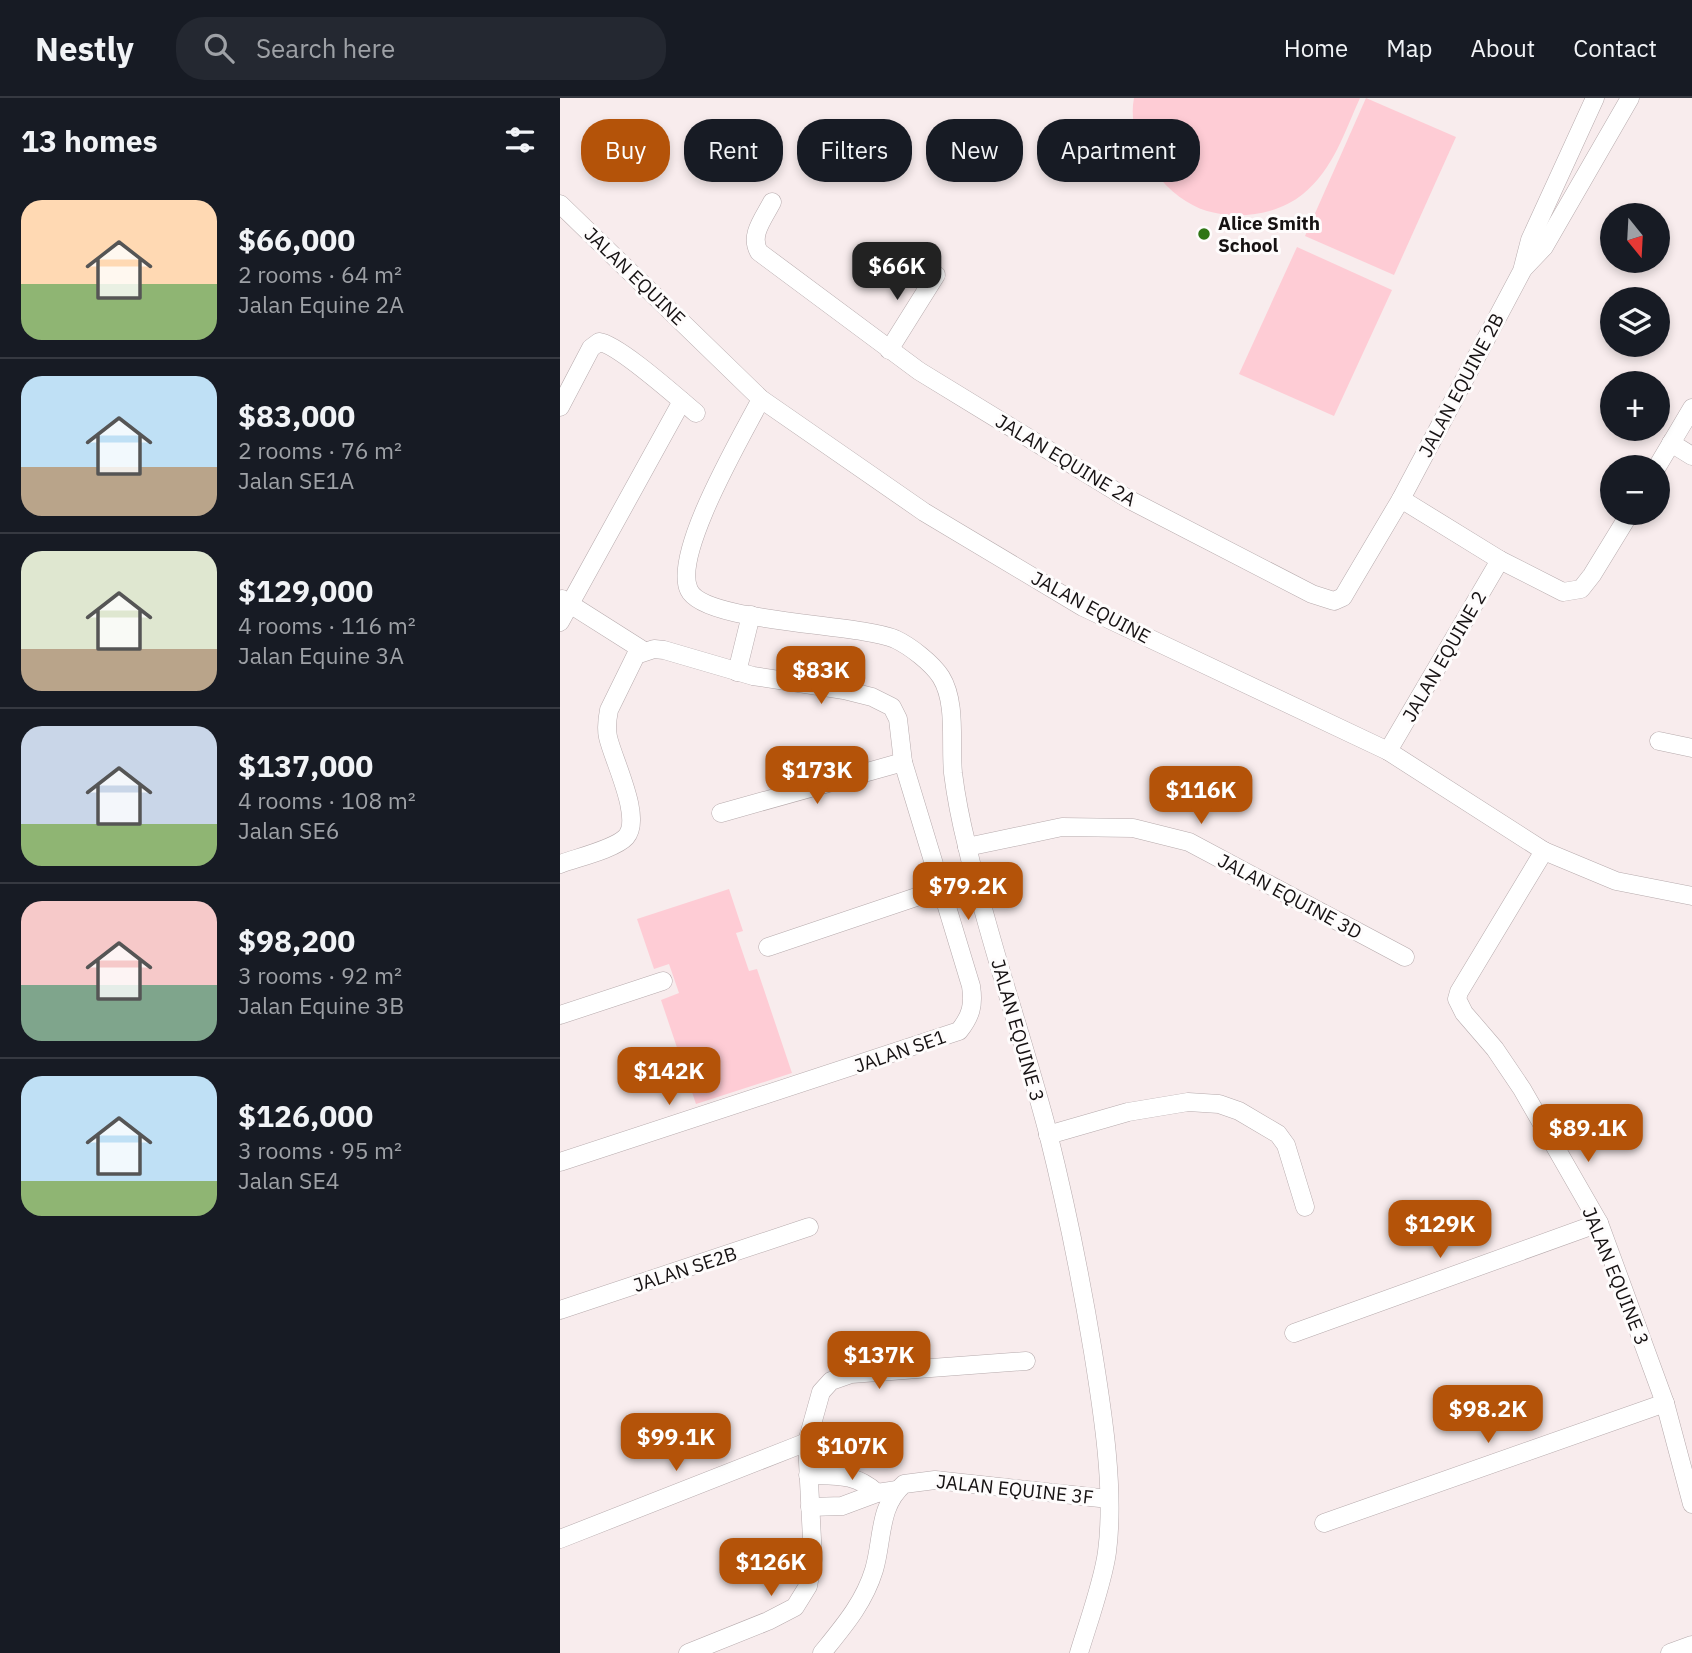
<!DOCTYPE html>
<html lang="en">
<head>
<meta charset="utf-8">
<style>
  :root { --surface:#171b24; --page:#242831; --text:#f1f3f6; --muted:#9ea1a6; --line:#363941; --accent:#b45309 }
  body { margin:0; font-family:"IBM Plex Sans",sans-serif; background:var(--page); color:var(--text); height:100vh; display:flex; flex-direction:column; font-size:26px; white-space:nowrap }
  * { box-sizing:border-box; margin:0 }
  p { font-size:23px; color:var(--muted) }
  .icon { flex:none; width:38px; height:38px; fill:none; stroke:currentColor; stroke-width:2; stroke-linecap:round; stroke-linejoin:round }
  .map { position:relative; flex:1; overflow:hidden }
  .drawer { display:flex; flex-direction:column; background:var(--surface); width:560px }
  .drawer>* { flex:none }
  .top-card { position:absolute; left:21px; top:21px; width:665px; height:63px; display:flex; gap:14px }
  .needle { width:46px; rotate:162deg }
  .tools { position:absolute; left:1040px; top:105px; display:grid; gap:14px }
  .tools a { display:grid; place-items:center; width:70px; height:70px; border-radius:50%; background:var(--surface); box-shadow:0 4px 10px #0003; font-size:35px }
  .price { position:absolute; translate:-50% -60px; padding:0 16px; border-radius:14px; background:var(--accent); color:#fff; font-size:23px; line-height:46px; filter:drop-shadow(0 2px 4px #0008) }
  .price::after { content:''; position:absolute; left:50%; top:42px; width:21px; height:16px; margin-left:-10px; background:inherit; clip-path:polygon(0 0,100% 0,50% 100%) }
  .price.on { background:#222; color:#fff }
  ul { padding:0; list-style:none }
  li { display:flex; align-items:center; gap:21px; height:175px; padding:0 21px }
  li+li { border-top:2px solid var(--line) }
  li span { display:grid; place-items:center; flex:none; width:196px; height:140px; border-radius:21px; color:#555 }
  li>.icon { margin-inline-start:auto }
  span .icon { width:84px; height:84px; fill:#fffc; stroke-width:1 }
  li b { font-size:30px }
  h2 { display:flex; justify-content:space-between; align-items:center; height:84px; padding:0 21px; font-size:30px }
  .pill { padding:0 24px; border-radius:28px; background:var(--surface); box-shadow:0 4px 10px #0003; font-size:24px; line-height:63px }
  .pill.on { background:var(--accent); color:#fff }
  header { display:flex; align-items:center; gap:42px; box-sizing:border-box; height:98px; padding:0 35px; background:var(--surface); border-bottom:2px solid var(--line) }
  header strong { font-size:33px }
  nav { display:flex; gap:38px; margin-inline-start:auto; font-size:24px }
  .search { width:490px; height:63px; background:var(--page); display:flex; align-items:center; gap:18px; box-sizing:border-box; padding:0 24px; border-radius:28px; color:var(--muted); font-size:26px }
  main { display:flex; flex:1; min-height:0 }
  .map>svg:first-child { display:block }
</style>
</head>
<body>
<header>
<strong>Nestly</strong>
<div class="search"><svg class="icon" aria-label="search" viewBox="0 0 24 24"><circle cx="10" cy="10" r="6"/><path d="M15 15l6 6"/></svg>Search here</div>
<nav><a>Home</a><a>Map</a><a>About</a><a>Contact</a></nav>
</header>
<main>
<section class="drawer">
<h2>13 homes<svg class="icon" aria-label="filters" viewBox="0 0 24 24"><path d="M4 7h16M4 17h16"/><circle cx="9" cy="7" r="2"/><circle cx="15" cy="17" r="2"/></svg></h2>
<ul>
<li><span style="background:linear-gradient(#ffd9b3 60%,#8fb573 0)"><svg class="icon" aria-label="home" viewBox="0 0 24 24"><path d="M3 11l9-7 9 7M6 9v11h12V9"/></svg></span><div><b>$66,000</b><p>2 rooms · 64 m²</p><p>Jalan Equine 2A</p></div></li>
<li><span style="background:linear-gradient(#bfe0f5 65%,#b9a48a 0)"><svg class="icon" aria-label="home" viewBox="0 0 24 24"><path d="M3 11l9-7 9 7M6 9v11h12V9"/></svg></span><div><b>$83,000</b><p>2 rooms · 76 m²</p><p>Jalan SE1A</p></div></li>
<li><span style="background:linear-gradient(#dfe7d0 70%,#b9a48a 0)"><svg class="icon" aria-label="home" viewBox="0 0 24 24"><path d="M3 11l9-7 9 7M6 9v11h12V9"/></svg></span><div><b>$129,000</b><p>4 rooms · 116 m²</p><p>Jalan Equine 3A</p></div></li>
<li><span style="background:linear-gradient(#c9d6e8 70%,#8fb573 0)"><svg class="icon" aria-label="home" viewBox="0 0 24 24"><path d="M3 11l9-7 9 7M6 9v11h12V9"/></svg></span><div><b>$137,000</b><p>4 rooms · 108 m²</p><p>Jalan SE6</p></div></li>
<li><span style="background:linear-gradient(#f6c9c9 60%,#7fa58c 0)"><svg class="icon" aria-label="home" viewBox="0 0 24 24"><path d="M3 11l9-7 9 7M6 9v11h12V9"/></svg></span><div><b>$98,200</b><p>3 rooms · 92 m²</p><p>Jalan Equine 3B</p></div></li>
<li><span style="background:linear-gradient(#bfe0f5 75%,#8fb573 0)"><svg class="icon" aria-label="home" viewBox="0 0 24 24"><path d="M3 11l9-7 9 7M6 9v11h12V9"/></svg></span><div><b>$126,000</b><p>3 rooms · 95 m²</p><p>Jalan SE4</p></div></li>
</ul>
</section>
<div class="map">
<svg width="1132" height="1555" viewBox="0 0 1132 1555">
  <rect width="100%" height="100%" fill="#f8eced"/>
  <!-- green -->
  <g fill="#feccd5">
    <path d="M574,0h226c-15,33 -27,72 -57,96 -26,21 -65,26 -96,17 -43,-13 -82,-68 -73,-113z"/>
    <path d="M806,0l90,39 -62,138 -89,-39z"/>
    <path d="M737,149l95,43 -58,126 -95,-42z"/>
    <path d="M169,791l14,42 -7,2 13,38 8,-2 35,104 -96,31 -35,-104 18,-7 -10,-29 -15,5 -17,-50z"/>
  </g>
  <g fill="none" stroke-linecap="round" stroke-linejoin="round">
    <!-- minor casing -->
    <g stroke="#b6aaac" stroke-width="19">
      <g id="minor">
        <path d="M212,104c-8,16 -23,33 -13,50l160,119 211,129 182,94 22,7 9,-4 7,-12 51,-86 121,-228 8,-31 65,-142"/>
        <path d="M0,106l201,195 163,113 159,95 305,144 156,100 72,30 76,15"/>
        <path d="M964,170l20,-21 86,-149"/>
        <path d="M329,252l47,-75"/>
        <path d="M201,301c-19,37 -89,155 -72,191 15,33 168,33 206,49 15,7 37,24 46,38 16,26 9,66 12,96 3,24 8,49 14,73 22,97 56,191 81,287 18,72 33,146 45,219 10,62 22,139 14,200 -4,30 -19,71 -28,101"/>
        <path d="M0,309l31,-59 8,-6c19,2 79,56 97,71"/>
        <path d="M1111,345l21,13"/>
        <path d="M1097,369l35,-59"/>
        <path d="M841,401l99,61 63,32 18,-3 11,-14 38,-62"/>
        <path d="M2,501l82,52"/>
        <path d="M0,524l122,-221"/>
        <path d="M177,574l14,-57"/>
        <path d="M1099,643l33,7"/>
        <path d="M828,653l112,-191"/>
        <path d="M161,715l182,-51"/>
        <path d="M407,749l95,-20 71,1 56,14 216,115"/>
        <path d="M984,753l-85,141 -2,7 7,14 31,36 27,40 77,134 66,180 27,101"/>
        <path d="M0,766c16,-6 55,-15 66,-27 17,-19 -13,-77 -18,-100 -2,-9 -1,-17 1,-27l27,-55 18,-6 10,1 89,26 91,14 28,7 20,10 6,12 5,43 68,224c3,19 0,30 -12,45l-399,131"/>
        <path d="M208,849l172,-58"/>
        <path d="M0,917l103,-34"/>
        <path d="M488,1037l80,-23 60,-10 31,2 20,7 39,23 8,11 19,62"/>
        <path d="M0,1212l249,-83"/>
        <path d="M734,1235l305,-110"/>
        <path d="M248,1377c28,1 47,-2 69,18"/>
        <path d="M250,1409l32,-1 35,-13 20,-3"/>
        <path d="M764,1425l341,-120"/>
        <path d="M0,1441l247,-97"/>
        <path d="M128,1555l80,-32 27,-14 13,-21 5,-27 -6,-117 14,-50 10,-11 20,-7 175,-13"/>
        <path d="M262,1555c21,-26 42,-50 52,-83 9,-30 4,-64 30,-86l31,-4 174,19"/>
        <path d="M1110,1555l22,-8"/>
      </g>
    </g>
    <!-- minor -->
    <use href="#minor" stroke="#fff" stroke-width="18"/>
  </g>
  <!-- markers -->
  <circle fill="#307515" stroke="#fefcfc" stroke-width="2.5" cx="644" cy="136" r="7"/>
  <g text-anchor="middle" stroke-width="6" stroke-linejoin="round" paint-order="stroke">
    <!-- poi labels -->
    <g font-size="19" font-weight="bold" fill="#161213" stroke="#fefcfc" text-anchor="start">
      <text x="658" y="132">Alice Smith<tspan x="658" dy="22">School</tspan></text>
    </g>
    <!-- street labels -->
    <g font-size="19" fill="#161213" stroke="#fefcfc">
      <text transform="translate(75 178) rotate(44)" y="7">JALAN EQUINE</text>
      <text transform="translate(901 287) rotate(-62)" y="7">JALAN EQUINE 2B</text>
      <text transform="translate(506 362) rotate(31)" y="7">JALAN EQUINE 2A</text>
      <text transform="translate(531 509) rotate(28)" y="7">JALAN EQUINE</text>
      <text transform="translate(884 558) rotate(-60)" y="7">JALAN EQUINE 2</text>
      <text transform="translate(730 798) rotate(28)" y="7">JALAN EQUINE 3D</text>
      <text transform="translate(458 932) rotate(74)" y="7">JALAN EQUINE 3</text>
      <text transform="translate(340 953) rotate(-19)" y="7">JALAN SE1</text>
      <text transform="translate(125 1171) rotate(-18)" y="7">JALAN SE2B</text>
      <text transform="translate(1056 1178) rotate(68)" y="7">JALAN EQUINE 3</text>
      <text transform="translate(455 1391) rotate(6)" y="7">JALAN EQUINE 3F</text>
    </g>
  </g>
</svg>
<div class="tools">
<a><svg class="needle" viewBox="-14 -14 28 28"><path d="M0-13l5 13h-10z" fill="#e53935"/><path d="M0 13l5-13h-10z" fill="#9ea1a6"/></svg></a>
<a><svg class="icon" aria-label="layers" viewBox="0 0 24 24"><path d="M12 4l9 5-9 5-9-5zM3 14l9 5 9-5"/></svg></a>
<a>+</a>
<a>−</a>
</div>
<b class="price on" style="left:337px;top:204px">$66K</b>
<b class="price" style="left:261px;top:608px">$83K</b>
<b class="price" style="left:257px;top:708px">$173K</b>
<b class="price" style="left:641px;top:728px">$116K</b>
<b class="price" style="left:408px;top:824px">$79.2K</b>
<b class="price" style="left:109px;top:1009px">$142K</b>
<b class="price" style="left:1028px;top:1066px">$89.1K</b>
<b class="price" style="left:880px;top:1162px">$129K</b>
<b class="price" style="left:319px;top:1293px">$137K</b>
<b class="price" style="left:928px;top:1347px">$98.2K</b>
<b class="price" style="left:116px;top:1375px">$99.1K</b>
<b class="price" style="left:292px;top:1384px">$107K</b>
<b class="price" style="left:211px;top:1500px">$126K</b>
<div class="top-card">
<a class="pill on">Buy</a>
<a class="pill">Rent</a>
<a class="pill">Filters</a>
<a class="pill">New</a>
<a class="pill">Apartment</a>
</div>
</div>
</main>
</body>
</html>
